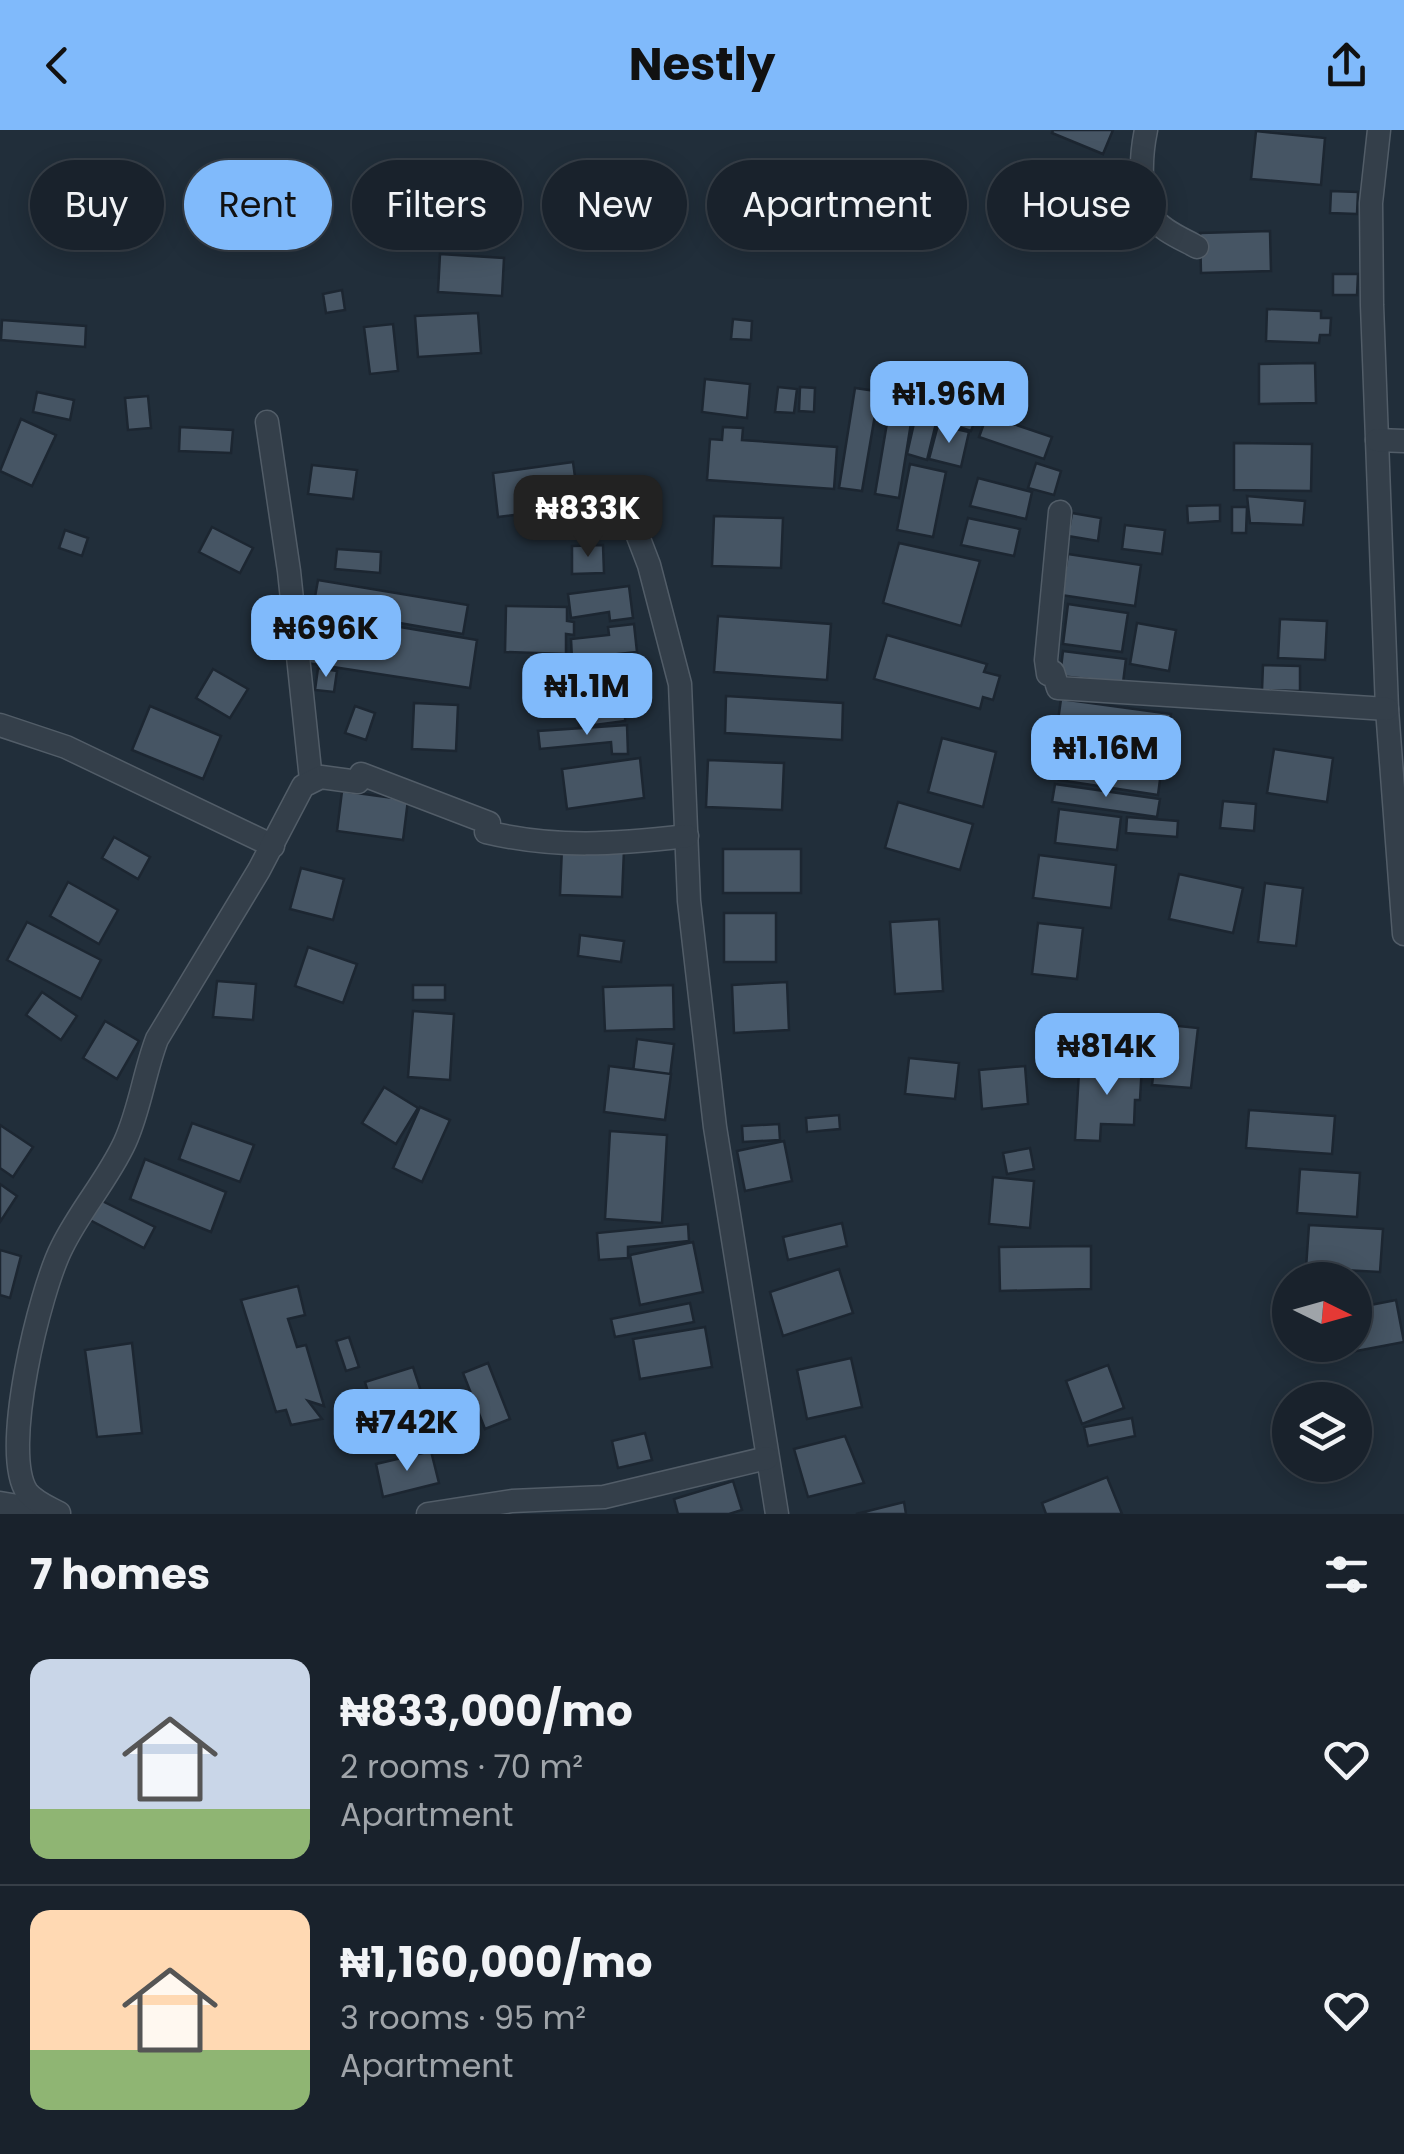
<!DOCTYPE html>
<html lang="en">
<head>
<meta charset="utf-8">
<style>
  :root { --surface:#19222c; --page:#262f38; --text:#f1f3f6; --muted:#9fa4a9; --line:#373f48; --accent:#80bafb }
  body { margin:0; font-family:Poppins,sans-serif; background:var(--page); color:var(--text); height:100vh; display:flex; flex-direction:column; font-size:38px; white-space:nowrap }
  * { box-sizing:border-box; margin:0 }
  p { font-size:32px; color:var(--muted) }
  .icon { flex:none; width:55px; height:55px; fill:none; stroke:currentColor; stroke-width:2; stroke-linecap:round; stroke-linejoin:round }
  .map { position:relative; height:1384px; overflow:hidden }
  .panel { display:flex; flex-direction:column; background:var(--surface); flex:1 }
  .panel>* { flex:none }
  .banner { position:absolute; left:30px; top:30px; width:1345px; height:90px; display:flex; gap:20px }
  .needle { width:65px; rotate:95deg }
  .fabs { position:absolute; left:1272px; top:1132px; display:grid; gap:20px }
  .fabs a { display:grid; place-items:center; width:100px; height:100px; border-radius:50%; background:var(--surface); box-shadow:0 5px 25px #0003,0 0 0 2px var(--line); font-size:50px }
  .price { position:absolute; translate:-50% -85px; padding:0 22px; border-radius:20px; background:var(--accent); color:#111; font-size:32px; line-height:65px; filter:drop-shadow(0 2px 5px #0008) }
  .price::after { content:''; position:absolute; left:50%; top:60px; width:30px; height:22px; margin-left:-15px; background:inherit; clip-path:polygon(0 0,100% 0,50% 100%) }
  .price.selected { background:#222; color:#fff }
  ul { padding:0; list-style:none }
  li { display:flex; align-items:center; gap:30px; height:250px; padding:0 30px }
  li+li { border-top:2px solid var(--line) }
  li span { display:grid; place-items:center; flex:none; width:280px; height:200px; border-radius:20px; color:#555 }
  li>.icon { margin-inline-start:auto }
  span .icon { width:120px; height:120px; fill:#fffc; stroke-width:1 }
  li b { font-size:42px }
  h2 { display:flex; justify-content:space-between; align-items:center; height:120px; padding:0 30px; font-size:42px }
  .chip { padding:0 35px; border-radius:45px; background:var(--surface); box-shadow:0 5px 25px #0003,0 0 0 2px var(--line); font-size:35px; line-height:90px }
  .chip.selected { background:var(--accent); color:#111 }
  header { display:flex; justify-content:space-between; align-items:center; height:130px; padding:0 30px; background:var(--accent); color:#111; font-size:45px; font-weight:700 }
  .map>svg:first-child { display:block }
</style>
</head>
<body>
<header><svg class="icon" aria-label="back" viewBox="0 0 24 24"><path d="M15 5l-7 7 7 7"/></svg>Nestly<svg class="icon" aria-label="share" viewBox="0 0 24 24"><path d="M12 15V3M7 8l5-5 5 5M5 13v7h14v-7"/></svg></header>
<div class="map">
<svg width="1404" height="1384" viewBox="0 0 1404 1384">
  <rect width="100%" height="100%" fill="#212e3a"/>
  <!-- building -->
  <g fill="#465564" stroke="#1c2631" stroke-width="2.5">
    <path d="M1053,0h60l-10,24 -51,-21z"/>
    <path d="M1256,1l69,7 -4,47 -70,-6z"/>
    <path d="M1331,61l27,1 -1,22 -27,-1z"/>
    <path d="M1270,101l1,40 -70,2 -1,-40z"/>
    <path d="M440,124l64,4 -2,38 -64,-4z"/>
    <path d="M1333,144h25l-1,21h-24z"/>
    <path d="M342,160l3,20 -19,3 -3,-19z"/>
    <path d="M1267,179l54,2v7h10l-1,17h-10l-1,8 -53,-2z"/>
    <path d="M478,183l3,40 -63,4 -3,-41z"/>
    <path d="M733,189l19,2 -1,19 -20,-1z"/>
    <path d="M2,190l84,6 -1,21 -84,-7z"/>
    <path d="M393,194l5,47 -28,3 -6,-47z"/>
    <path d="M1315,233l1,40 -57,1v-40z"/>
    <path d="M705,249l45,5 -3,34 -45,-6z"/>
    <path d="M877,255l23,4 -1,7 16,2 -16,100 -24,-4 13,-77 -13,-2 -13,76 -23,-3 16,-100 21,3z"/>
    <path d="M778,257l19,2 -3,24 -19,-1z"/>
    <path d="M800,257l15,1 -1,24 -15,-1z"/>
    <path d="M924,261l55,19 -8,21 -32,-11 3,-6 -23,-8z"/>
    <path d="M37,262l37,8 -4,20 -37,-8z"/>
    <path d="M148,266l3,32 -23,2 -3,-32z"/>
    <path d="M917,280l21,5 -11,45 -20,-6z"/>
    <path d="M987,285l65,22 -8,22 -65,-22z"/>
    <path d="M21,289l35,16 -24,51 -32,-15z"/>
    <path d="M938,295l31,7 -8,35 -32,-8z"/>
    <path d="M180,297l53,3 -2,23 -52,-2z"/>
    <path d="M723,297l20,1 -1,12 95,7 -3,42 -127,-9 3,-41 12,1z"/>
    <path d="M1234,313l78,1 -1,47 -77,-1z"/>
    <path d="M573,332l6,45 -81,10 -5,-44z"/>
    <path d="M1036,333l25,8 -7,24 -26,-7z"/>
    <path d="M910,334l36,8 -13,65 -36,-7z"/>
    <path d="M312,335l45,5 -4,29 -45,-5z"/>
    <path d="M978,348l54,14 -6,27 -56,-13z"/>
    <path d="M1247,366l58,5 -2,24 -53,-2z"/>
    <path d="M1220,375v16l-32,2 -1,-17z"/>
    <path d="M1232,377h15l-1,26h-14z"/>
    <path d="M1072,383l29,5 -3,23 -30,-5z"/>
    <path d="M714,386l69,2 -2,50 -69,-2z"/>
    <path d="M968,388l52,11 -6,27 -53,-11z"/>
    <path d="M1125,395l40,5 -3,24 -40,-5z"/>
    <path d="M212,397l41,21 -13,25 -41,-21z"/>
    <path d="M65,400l23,8 -6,18 -23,-8z"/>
    <path d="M899,413l81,18 -19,65 -78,-23z"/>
    <path d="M603,415l1,28 -32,1v-28z"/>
    <path d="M337,419l44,3 -1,21 -45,-4z"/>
    <path d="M1068,424l73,11 -6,41 -74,-11z"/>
    <path d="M318,450l150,25 -5,29 -150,-26z"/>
    <path d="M629,456l4,32 -23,3 -1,-9 -38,6 -3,-24z"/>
    <path d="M1068,474l60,9 -6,39 -59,-8z"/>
    <path d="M506,476l61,1v14l7,1v13l-8,-1v20l-61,-2z"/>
    <path d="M718,486l113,8 -4,56 -113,-8z"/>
    <path d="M341,487l136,23 -7,48 -163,-25 3,-19 26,4z"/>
    <path d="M1280,489l47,2 -2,39 -47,-2z"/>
    <path d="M1137,493l39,7 -7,41 -39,-7z"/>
    <path d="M634,494l3,28 -65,7 -1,-20 38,-4 -1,-8z"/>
    <path d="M887,505l100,29 -3,8 16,4 -7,24 -10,-3 -3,12 -106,-30z"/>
    <path d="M1063,521l63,8 -3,24 -63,-7z"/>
    <path d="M1263,535l37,1v25l-38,-1z"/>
    <path d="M318,538l19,3 -3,21 -19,-2z"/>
    <path d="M213,539l35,20 -18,29 -34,-20z"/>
    <path d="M626,545l-1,46 -46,6 -2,-50z"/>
    <path d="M726,566l117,7 -1,37 -117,-7z"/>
    <path d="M1061,569l110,15 -6,36 -109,-15z"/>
    <path d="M414,573l44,2 -2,46 -44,-2z"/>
    <path d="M150,576l71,30 -18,43 -71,-29z"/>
    <path d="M355,576l20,7 -9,27 -21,-7z"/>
    <path d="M627,595l1,29h-16l-1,-12 -71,7 -2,-18z"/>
    <path d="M942,608l54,14 -13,55 -55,-15z"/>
    <path d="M1065,611l98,16 -5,38 -99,-15z"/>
    <path d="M1274,619l59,9 -6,44 -60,-9z"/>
    <path d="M640,628l4,40 -77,11 -5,-40z"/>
    <path d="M708,630l76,3 -2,47 -76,-3z"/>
    <path d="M1055,654l105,15 -3,18 -105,-15z"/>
    <path d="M342,661l66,9 -5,40 -66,-9z"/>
    <path d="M1223,671l33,3 -2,27 -34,-3z"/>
    <path d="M898,672l75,22 -13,46 -75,-22z"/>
    <path d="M1059,679l62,8 -4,33 -62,-7z"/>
    <path d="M1127,687l51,4 -1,16 -51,-4z"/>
    <path d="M114,707l36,20 -12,22 -36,-21z"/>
    <path d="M562,717l62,3 -2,47 -62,-2z"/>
    <rect x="723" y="719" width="78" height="44"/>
    <path d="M1039,725l77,10 -5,43 -78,-10z"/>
    <path d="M301,738l43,11 -11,41 -43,-11z"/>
    <path d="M1179,744l64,14 -10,45 -64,-14z"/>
    <path d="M68,752l50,28 -19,34 -49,-28z"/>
    <path d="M1265,753l38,5 -7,58 -38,-4z"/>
    <rect x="724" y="783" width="52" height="49"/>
    <path d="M939,789l4,72 -48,3 -5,-72z"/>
    <path d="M27,792l74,38 -20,39 -74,-39z"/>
    <path d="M1038,793l45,5 -6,51 -45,-5z"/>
    <path d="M580,805l44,6 -3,21 -43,-6z"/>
    <path d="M308,817l49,17 -14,39 -48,-17z"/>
    <path d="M217,851l39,3 -3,36 -40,-3z"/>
    <path d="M787,852l2,48 -55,3 -2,-48z"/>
    <rect x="413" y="855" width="32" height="15"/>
    <path d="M673,855l1,44 -69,2 -2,-44z"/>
    <path d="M42,862l35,24 -16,24 -35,-25z"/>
    <path d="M413,881l41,3 -4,66 -42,-3z"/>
    <path d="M1134,890v36l-56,1 -1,-36z"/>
    <path d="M105,891l34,20 -22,38 -34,-21z"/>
    <path d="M1159,894l39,4 -7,60 -39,-3z"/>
    <path d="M637,909l37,5 -4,32 -37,-4z"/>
    <path d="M909,928l50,5 -4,36 -50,-5z"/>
    <path d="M1100,932l42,2 -2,36h-5l-1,25 -33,-1 -1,17 -25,-1 4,-68 20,1z"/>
    <path d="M609,936l62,8 -6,46 -61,-8z"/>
    <path d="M1025,936l3,38 -46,5 -3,-39z"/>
    <path d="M384,957l34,21 -22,36 -34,-21z"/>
    <path d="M420,977l30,13 -28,62 -29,-14z"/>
    <path d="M1249,980l86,6 -3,38 -86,-6z"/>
    <path d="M839,985l1,14 -33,3 -1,-14z"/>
    <path d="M192,993l62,22 -14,37 -61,-23z"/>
    <path d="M779,994l1,16 -37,2 -1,-16z"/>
    <path d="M0,995l33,22 -20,30 -13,-9z"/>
    <path d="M610,1001l57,4 -5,88 -57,-4z"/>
    <path d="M784,1011l8,40 -47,10 -8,-40z"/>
    <path d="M1030,1018l4,21 -27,5 -4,-21z"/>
    <path d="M145,1029l81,33 -15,40 -81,-33z"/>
    <path d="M1300,1039l60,4 -3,44 -60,-4z"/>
    <path d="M993,1047l41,4 -4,47 -41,-4z"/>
    <path d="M0,1054l17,12 -17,26z"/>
    <path d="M96,1068l59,29 -11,21 -58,-30z"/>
    <path d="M842,1093l5,23 -59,14 -5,-23z"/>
    <path d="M688,1094l1,17 -61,6v11l-29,2 -2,-27z"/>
    <path d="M1309,1095l74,4 -3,43 -74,-4z"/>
    <path d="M693,1112l10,50 -63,13 -10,-50z"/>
    <path d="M1091,1116v43l-91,2 -1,-44z"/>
    <path d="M0,1120l21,6 -11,42 -10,-3z"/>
    <path d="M839,1139l14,44 -70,23 -13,-44z"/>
    <path d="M298,1156l7,29 -17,4 9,28 9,-2 18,61 -16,-5 14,18 -31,6 -5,-15 -10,2 -35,-112z"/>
    <path d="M1396,1170l8,42 -58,11 -1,-8h10v-37z"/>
    <path d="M690,1173l4,19 -79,15 -4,-18z"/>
    <path d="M705,1197l7,40 -72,12 -7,-40z"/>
    <path d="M349,1207l10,30 -13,4 -10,-30z"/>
    <path d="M132,1213l10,90 -45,4 -12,-87z"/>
    <path d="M851,1228l11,49 -55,12 -10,-49z"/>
    <path d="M488,1233l22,56 -25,10 -22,-56z"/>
    <path d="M1108,1235l16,43 -42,16 -16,-43z"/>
    <path d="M413,1237l17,52 -49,15 -16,-52z"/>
    <path d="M1290,1275v25l-9,1 -3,-25z"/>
    <path d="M1132,1288l3,18 -47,10 -4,-19z"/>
    <path d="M645,1303l7,27 -34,8 -6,-27z"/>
    <path d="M845,1306l19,47 -56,14 -14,-48z"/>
    <path d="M431,1321l8,32 -56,14 -7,-33z"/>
    <path d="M1107,1347l15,37h-76l-4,-11z"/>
    <path d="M733,1351l9,29 -13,4h-51l-4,-15z"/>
    <path d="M904,1372l2,12h-50z"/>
  </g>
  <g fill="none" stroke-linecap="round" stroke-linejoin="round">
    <!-- minor casing -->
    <g stroke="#525d68" stroke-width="25">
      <g id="minor">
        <path d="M1146,0c-5,24 -8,64 6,86 8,14 31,23 45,31"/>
        <path d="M1379,0l-8,73 1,102 15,404 17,225"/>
        <path d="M267,292l22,149 22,209"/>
        <path d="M1377,310l27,1"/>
        <path d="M621,362l28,73 31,119 9,217 26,226 62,387"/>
        <path d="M1060,382l-14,148 2,14 5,-2 5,16 329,21"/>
        <path d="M0,595l66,22 207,99"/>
        <path d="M0,1373l53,9"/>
        <path d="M59,1383c-11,-6 -24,-11 -32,-21 -27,-40 13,-202 35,-245 18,-37 46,-68 63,-105 15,-33 19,-69 32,-103l102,-169 44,-84 18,-9 37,5 3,-8 128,49 -3,9c71,17 130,12 201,4"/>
        <path d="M428,1384l84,-13 92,-4 163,-39"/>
      </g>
    </g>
    <!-- minor -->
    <use href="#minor" stroke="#343f4a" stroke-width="22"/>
  </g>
</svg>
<div class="fabs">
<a><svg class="needle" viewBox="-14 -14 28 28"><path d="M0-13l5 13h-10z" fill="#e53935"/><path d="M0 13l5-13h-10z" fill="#9fa4a9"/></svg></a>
<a><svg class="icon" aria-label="layers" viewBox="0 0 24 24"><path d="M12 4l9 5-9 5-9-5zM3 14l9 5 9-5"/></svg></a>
</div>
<b class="price" style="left:949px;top:316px">₦1.96M</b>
<b class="price selected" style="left:588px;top:430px">₦833K</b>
<b class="price" style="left:326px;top:550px">₦696K</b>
<b class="price" style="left:587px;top:608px">₦1.1M</b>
<b class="price" style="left:1106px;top:670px">₦1.16M</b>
<b class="price" style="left:1107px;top:968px">₦814K</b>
<b class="price" style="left:407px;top:1344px">₦742K</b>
<div class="banner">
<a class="chip">Buy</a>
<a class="chip selected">Rent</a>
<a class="chip">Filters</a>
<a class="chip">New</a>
<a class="chip">Apartment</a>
<a class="chip">House</a>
</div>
</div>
<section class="panel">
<h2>7 homes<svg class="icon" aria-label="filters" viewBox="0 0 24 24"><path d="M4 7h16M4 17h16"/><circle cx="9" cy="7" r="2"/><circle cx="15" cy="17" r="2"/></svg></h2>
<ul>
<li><span style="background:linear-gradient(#c9d6e8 75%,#8fb573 0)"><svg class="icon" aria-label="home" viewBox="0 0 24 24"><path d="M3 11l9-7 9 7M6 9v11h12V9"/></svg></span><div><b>₦833,000/mo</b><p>2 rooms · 70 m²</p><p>Apartment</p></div><svg class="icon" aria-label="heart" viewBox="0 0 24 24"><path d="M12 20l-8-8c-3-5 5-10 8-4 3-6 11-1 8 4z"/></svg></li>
<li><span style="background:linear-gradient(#ffd9b3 70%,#8fb573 0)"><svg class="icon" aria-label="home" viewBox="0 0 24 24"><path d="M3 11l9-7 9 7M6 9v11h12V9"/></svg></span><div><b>₦1,160,000/mo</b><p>3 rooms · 95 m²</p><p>Apartment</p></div><svg class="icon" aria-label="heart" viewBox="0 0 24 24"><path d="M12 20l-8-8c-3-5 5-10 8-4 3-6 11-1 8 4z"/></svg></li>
</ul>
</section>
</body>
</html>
